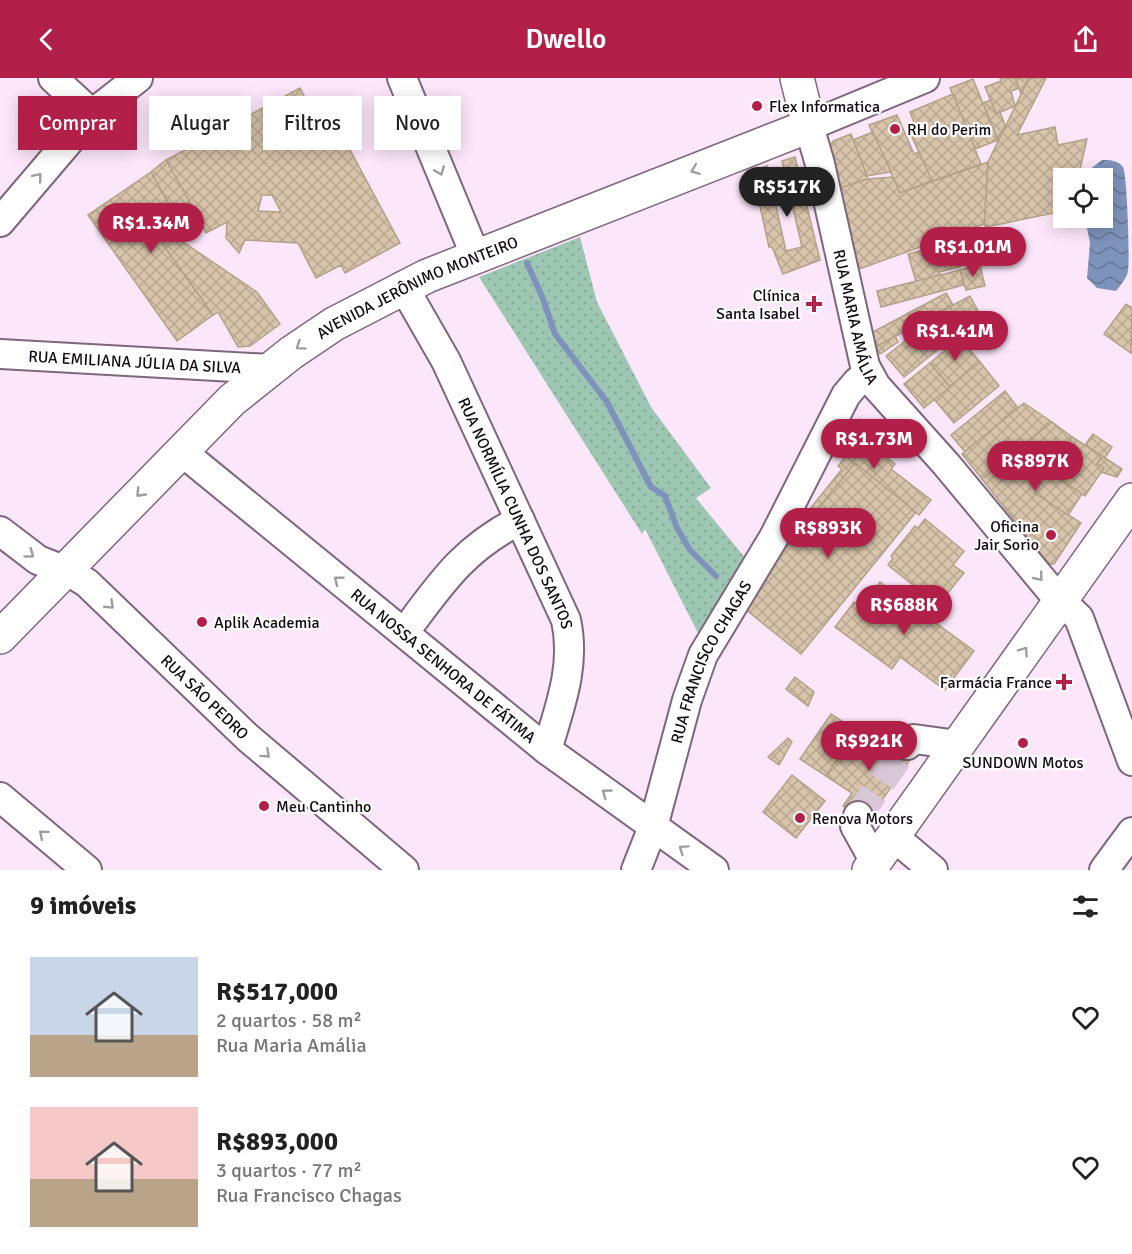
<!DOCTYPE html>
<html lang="pt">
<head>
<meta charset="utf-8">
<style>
  :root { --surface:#fff; --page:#f6f6f6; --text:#222; --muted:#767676; --accent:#b22049 }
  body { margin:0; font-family:Signika,sans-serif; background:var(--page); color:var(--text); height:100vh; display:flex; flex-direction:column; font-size:22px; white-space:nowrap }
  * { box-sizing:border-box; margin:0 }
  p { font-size:20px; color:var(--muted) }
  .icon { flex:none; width:33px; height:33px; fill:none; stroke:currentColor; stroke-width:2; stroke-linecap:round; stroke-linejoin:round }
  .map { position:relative; height:792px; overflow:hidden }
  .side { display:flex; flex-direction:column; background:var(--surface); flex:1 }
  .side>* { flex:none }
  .banner { position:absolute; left:18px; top:18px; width:600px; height:54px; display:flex; gap:12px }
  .tools { position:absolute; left:1053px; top:90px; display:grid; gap:12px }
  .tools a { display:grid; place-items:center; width:60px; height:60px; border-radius:0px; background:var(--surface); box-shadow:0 3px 15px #0003; font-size:30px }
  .price { position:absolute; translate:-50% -51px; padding:0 14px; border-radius:21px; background:var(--accent); color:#fff; font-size:20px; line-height:39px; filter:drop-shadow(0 2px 3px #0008) }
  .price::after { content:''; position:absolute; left:50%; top:36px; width:18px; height:14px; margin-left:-9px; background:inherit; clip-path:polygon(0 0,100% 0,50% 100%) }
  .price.selected { background:#222; color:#fff }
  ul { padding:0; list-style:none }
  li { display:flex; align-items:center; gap:18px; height:150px; padding:0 30px }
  li span { display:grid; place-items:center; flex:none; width:168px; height:120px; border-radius:0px; color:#555 }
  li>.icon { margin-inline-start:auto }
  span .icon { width:72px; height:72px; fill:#fffc; stroke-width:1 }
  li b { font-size:26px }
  h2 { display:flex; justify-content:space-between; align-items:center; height:72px; padding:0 30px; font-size:26px }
  .chip { padding:0 21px; border-radius:0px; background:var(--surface); box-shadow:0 3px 15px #0003; font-size:21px; line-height:54px }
  .chip.selected { background:var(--accent); color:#fff }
  header { display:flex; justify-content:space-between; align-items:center; height:78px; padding:0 30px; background:var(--accent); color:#fff; font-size:27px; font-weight:600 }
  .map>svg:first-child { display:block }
</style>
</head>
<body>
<header><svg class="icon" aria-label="back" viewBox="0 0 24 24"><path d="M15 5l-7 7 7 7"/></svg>Dwello<svg class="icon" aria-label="share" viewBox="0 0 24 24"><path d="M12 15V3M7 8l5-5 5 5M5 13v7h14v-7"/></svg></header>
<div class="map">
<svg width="1132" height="792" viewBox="0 0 1132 792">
  <defs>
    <pattern id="grass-dots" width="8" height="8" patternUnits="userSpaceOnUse" patternTransform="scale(1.5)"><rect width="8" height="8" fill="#9dc7b2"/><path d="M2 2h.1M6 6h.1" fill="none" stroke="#86aa98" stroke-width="1.8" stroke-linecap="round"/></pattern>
    <pattern id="water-waves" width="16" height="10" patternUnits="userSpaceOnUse" patternTransform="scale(1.5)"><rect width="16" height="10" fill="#7e93bb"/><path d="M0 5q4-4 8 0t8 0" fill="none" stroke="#667697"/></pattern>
    <pattern id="building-cross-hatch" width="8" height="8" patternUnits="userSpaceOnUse" patternTransform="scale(1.5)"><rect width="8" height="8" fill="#d8c4aa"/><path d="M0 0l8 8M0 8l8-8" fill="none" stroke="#b8a791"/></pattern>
  </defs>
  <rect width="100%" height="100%" fill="#fce7fa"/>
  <!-- grass -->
  <path fill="url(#grass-dots)" d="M580,159l17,65 54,105 60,81 -15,10 51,62 -46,79 -56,-110 -3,5 -163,-257z"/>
  <!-- water -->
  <path fill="url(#water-waves)" d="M1102,82c7,0 16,0 21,7 4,7 7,92 5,104 -1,7 -8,15 -12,20l-19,-3 -10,-10 3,-35 -5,-25h17v-40h-16l3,-8z"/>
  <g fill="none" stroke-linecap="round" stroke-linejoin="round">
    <!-- stream -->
    <path stroke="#7e93bb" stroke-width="6" d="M527,185l16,36 12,35 52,68 44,85 14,9 12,32 13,22 26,26"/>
  </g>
  <!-- building -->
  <g fill="url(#building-cross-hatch)" stroke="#b3a187" stroke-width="1.5" fill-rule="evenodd">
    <path d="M1000,0h15l4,10 -8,3 4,15 -19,8 -11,-27 16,-6z"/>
    <path d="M1015,0h14l-8,16 -2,-6z"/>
    <path d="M1029,0h17l-29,57 38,-8 3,18 29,-6 -9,39h-14v33l-78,16 -2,-3 4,-62z"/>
    <path d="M973,1l25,61 -23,9 -25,-61z"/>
    <path d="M300,10l22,41 13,-7 65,121 -55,30 -4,-8 -25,13 -18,-35 -53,-3 -6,13 -13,-15 1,-16 -21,11 -40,-73zM262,117h10l9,17 -23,-1z"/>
    <path d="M953,16l28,70 -49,17 -20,-44 6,-3 -8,-22z"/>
    <path d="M991,22l5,14 4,-2 5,13 -7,15 -15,-37z"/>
    <path d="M897,37l17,39 5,-2 13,29 -32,12 -31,-68z"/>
    <path d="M873,54l18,40 -24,4 -14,-36z"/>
    <path d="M851,56l17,45 -28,9 -10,-42 3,-5z"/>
    <path d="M795,79l25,103 -37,14 -11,-27h-3l-17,-76 15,-5 19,85 16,-4 -20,-86z"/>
    <path d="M166,82l31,55 -17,9 -29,-52z"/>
    <path d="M988,84l-4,62 -133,48 -11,-84 28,-9 25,-2 7,16z"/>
    <path d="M151,94l27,49 -21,15 56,79 -36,26 -89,-126z"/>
    <path d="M178,143l-6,5 11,16 74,50 23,32 -30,22 -12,1 -20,-35 -5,3 -56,-79z"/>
    <path d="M970,160l6,20 -17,5 1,4 -21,5 1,3 -24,7 -8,-28z"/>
    <path d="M980,187l5,21 -19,4 -6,-20z"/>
    <path d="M960,192l4,15 -83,22 -4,-16z"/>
    <path d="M946,215l7,12 -77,42 -3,-15z"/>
    <path d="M970,218l8,15 -30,16 -8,-15z"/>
    <path d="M1126,226l6,4 -1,45 -27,-19z"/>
    <path d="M924,248l17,21 -37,30 -18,-21z"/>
    <path d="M895,258l3,6 -18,12 -4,-7z"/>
    <path d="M960,260l20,24 -30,25 -20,-24z"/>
    <path d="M980,284l19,24 -45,37 -20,-24z"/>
    <path d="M930,285l20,24 -26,21 -20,-24z"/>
    <path d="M1005,313l13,17 -53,44 -14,-17z"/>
    <path d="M1024,325l28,19 -70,57 -20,-25z"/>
    <path d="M859,341l15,12 -8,9 29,24 -4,5 40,31 -12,15 -64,-52 -40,50 -5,-4 32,-40 -4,-3 14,-17 -11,-9z"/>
    <path d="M1052,344l20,15 -37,56 46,30 -27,41h-5l-67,-85z"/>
    <path d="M1093,356l19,13 -7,11 -20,-13z"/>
    <path d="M1072,359l30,19 -5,8 7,4 -19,28 -36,-24z"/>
    <path d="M1102,378l20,13 -5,8 -16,-5 3,-4 -7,-4z"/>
    <path d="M855,385l61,49 -115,142 -61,-49z"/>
    <path d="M1049,394l33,22 -14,21 -33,-22z"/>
    <path d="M925,441l39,32 -11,14 11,8 -26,32 -50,-40 5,-7 -2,-2 24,-30 3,2z"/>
    <path d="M880,504l94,69 -29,39 -45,-33 -8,12 -57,-42 19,-25 7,5z"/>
    <path d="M795,599l19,15 -6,14 -22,-17z"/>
    <path d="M831,636l26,17 -31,45 -26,-17z"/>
    <path d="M857,653l26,17 9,-14 24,17 -49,71 -24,-16 9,-13 -26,-17z"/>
    <path d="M788,660l4,4 -13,23 -11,-8z"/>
    <path d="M792,697l33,26 -29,37 -33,-26z"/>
  </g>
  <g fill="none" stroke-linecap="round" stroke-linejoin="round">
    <!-- minor-tunnel -->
    <path stroke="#d9c6d7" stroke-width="28" stroke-dasharray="28 14" stroke-linecap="butt" d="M858,738l49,-71"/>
    <!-- minor casing -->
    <g stroke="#7d677c" stroke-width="32">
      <g id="minor">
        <path d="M53,0l39,36"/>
        <path d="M402,0l74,179"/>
        <path id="s1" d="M925,0l-116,48 11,38 45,202 11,20 70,78 107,129 26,25 53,143"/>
        <path d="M0,144l92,-108 46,-36"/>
        <path id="s2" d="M403,208l43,75 120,259c10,46 -6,86 -19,130"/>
        <path id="s3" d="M0,276l270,15"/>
        <path id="s4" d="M181,373l366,299 167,120"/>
        <path id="s5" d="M0,453l38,29 33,13 16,10 160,154 157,133"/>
        <path d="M404,555c37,-50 59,-84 116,-113"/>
        <path d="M907,667l7,-6 44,6"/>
        <path d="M0,719l87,73"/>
        <path d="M858,738l-3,10 20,36"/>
        <path d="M893,758l40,34"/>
        <path id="s6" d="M636,792l17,-43 34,-127 16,-45 71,-118 72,-142 11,-13 11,-8"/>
        <path d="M1104,792l28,-38"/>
      </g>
    </g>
    <!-- major casing -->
    <g stroke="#7d677c" stroke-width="36">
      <g id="major">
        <path id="s7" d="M0,559l232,-237 59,-47 43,-29 93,-48 382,-150 -12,-48"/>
        <path d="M869,792l263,-370"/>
      </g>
    </g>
    <!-- minor -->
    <use href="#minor" stroke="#fff" stroke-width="28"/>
    <!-- major -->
    <use href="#major" stroke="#fff" stroke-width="33"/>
  </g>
  <!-- one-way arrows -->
  <defs><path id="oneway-chevron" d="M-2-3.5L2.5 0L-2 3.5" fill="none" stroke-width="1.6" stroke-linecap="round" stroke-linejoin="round" transform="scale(1.5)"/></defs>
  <g stroke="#a09da0">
    <use href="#oneway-chevron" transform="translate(695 92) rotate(159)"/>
    <use href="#oneway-chevron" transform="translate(440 93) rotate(68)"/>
    <use href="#oneway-chevron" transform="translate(38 99) rotate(-50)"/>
    <use href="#oneway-chevron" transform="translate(300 268) rotate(146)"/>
    <use href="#oneway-chevron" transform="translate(140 415) rotate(134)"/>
    <use href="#oneway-chevron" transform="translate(30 476) rotate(36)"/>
    <use href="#oneway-chevron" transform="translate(1039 499) rotate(51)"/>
    <use href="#oneway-chevron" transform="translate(338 502) rotate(-141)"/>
    <use href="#oneway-chevron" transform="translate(110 527) rotate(44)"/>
    <use href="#oneway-chevron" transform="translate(1024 573) rotate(-55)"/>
    <use href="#oneway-chevron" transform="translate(266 676) rotate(42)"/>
    <use href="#oneway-chevron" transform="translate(606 715) rotate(-144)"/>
    <use href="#oneway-chevron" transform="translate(43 756) rotate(-140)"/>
    <use href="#oneway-chevron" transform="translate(683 771) rotate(-145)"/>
  </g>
  <!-- markers -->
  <g fill="#b22049" stroke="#fcfcfc" stroke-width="2">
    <circle cx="757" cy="28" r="6"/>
    <circle cx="895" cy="51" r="6"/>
    <path d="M811 217h6v6h6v6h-6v6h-6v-6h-6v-6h6z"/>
    <circle cx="1051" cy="457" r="6"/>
    <circle cx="202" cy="544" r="6"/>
    <path d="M1061 595h6v6h6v6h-6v6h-6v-6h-6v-6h6z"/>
    <circle cx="1023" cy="665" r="6"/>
    <circle cx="264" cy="728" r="6"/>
    <circle cx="800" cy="740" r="6"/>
  </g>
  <g text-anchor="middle" stroke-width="4.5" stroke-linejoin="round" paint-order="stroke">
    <!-- poi labels -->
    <g font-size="16" fill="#120a12" stroke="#fcfcfc" text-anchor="start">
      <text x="769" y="34">Flex Informatica</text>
      <text x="907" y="57">RH do Perim</text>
      <text x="800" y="223" text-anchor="end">Clínica<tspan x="800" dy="18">Santa Isabel</tspan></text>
      <text x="1039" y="454" text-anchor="end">Oficina<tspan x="1039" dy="18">Jair Sorio</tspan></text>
      <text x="214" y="550">Aplik Academia</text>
      <text x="1052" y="610" text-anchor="end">Farmácia France</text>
      <text x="1023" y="690" text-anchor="middle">SUNDOWN Motos</text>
      <text x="276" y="734">Meu Cantinho</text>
      <text x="812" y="746">Renova Motors</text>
    </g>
    <!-- street labels -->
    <g font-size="16" fill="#120a12" stroke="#fcfcfc">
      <text dy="6" stroke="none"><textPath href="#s7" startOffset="550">AVENIDA JERÔNIMO MONTEIRO</textPath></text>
      <text dy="6" stroke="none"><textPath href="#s1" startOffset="322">RUA MARIA AMÁLIA</textPath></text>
      <text dy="6" stroke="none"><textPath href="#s3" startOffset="135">RUA EMILIANA JÚLIA DA SILVA</textPath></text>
      <text dy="6" stroke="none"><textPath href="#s2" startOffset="254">RUA NORMÍLIA CUNHA DOS SANTOS</textPath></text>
      <text dy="6" stroke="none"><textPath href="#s6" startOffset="222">RUA FRANCISCO CHAGAS</textPath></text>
      <text dy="6" stroke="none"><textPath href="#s4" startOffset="339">RUA NOSSA SENHORA DE FÁTIMA</textPath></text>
      <text dy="6" stroke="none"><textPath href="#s5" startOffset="266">RUA SÃO PEDRO</textPath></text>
    </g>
  </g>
</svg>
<div class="tools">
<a><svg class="icon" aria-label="locate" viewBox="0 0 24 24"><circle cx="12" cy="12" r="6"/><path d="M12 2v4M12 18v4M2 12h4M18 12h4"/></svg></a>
</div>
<b class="price selected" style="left:787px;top:140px">R$517K</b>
<b class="price" style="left:151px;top:176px">R$1.34M</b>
<b class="price" style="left:973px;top:200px">R$1.01M</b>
<b class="price" style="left:955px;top:284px">R$1.41M</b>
<b class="price" style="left:874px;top:392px">R$1.73M</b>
<b class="price" style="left:1035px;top:414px">R$897K</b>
<b class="price" style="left:828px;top:481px">R$893K</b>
<b class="price" style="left:904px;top:558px">R$688K</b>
<b class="price" style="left:869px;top:694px">R$921K</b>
<div class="banner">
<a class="chip selected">Comprar</a>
<a class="chip">Alugar</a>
<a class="chip">Filtros</a>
<a class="chip">Novo</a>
</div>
</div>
<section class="side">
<h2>9 imóveis<svg class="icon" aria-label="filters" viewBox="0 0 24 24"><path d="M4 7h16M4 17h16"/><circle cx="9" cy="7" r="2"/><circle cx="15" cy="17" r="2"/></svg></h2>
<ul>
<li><span style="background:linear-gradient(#c9d6e8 65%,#b9a48a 0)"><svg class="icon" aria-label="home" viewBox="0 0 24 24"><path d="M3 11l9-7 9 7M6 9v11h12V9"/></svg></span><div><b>R$517,000</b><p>2 quartos · 58 m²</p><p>Rua Maria Amália</p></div><svg class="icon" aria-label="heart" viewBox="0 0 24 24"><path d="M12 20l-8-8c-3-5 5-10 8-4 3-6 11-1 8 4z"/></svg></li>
<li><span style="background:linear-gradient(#f6c9c9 60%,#b9a48a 0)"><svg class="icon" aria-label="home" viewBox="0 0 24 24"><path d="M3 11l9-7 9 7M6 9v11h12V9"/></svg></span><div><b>R$893,000</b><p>3 quartos · 77 m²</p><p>Rua Francisco Chagas</p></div><svg class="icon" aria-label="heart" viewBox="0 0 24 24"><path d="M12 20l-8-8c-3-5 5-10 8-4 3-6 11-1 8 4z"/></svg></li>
</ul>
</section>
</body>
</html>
